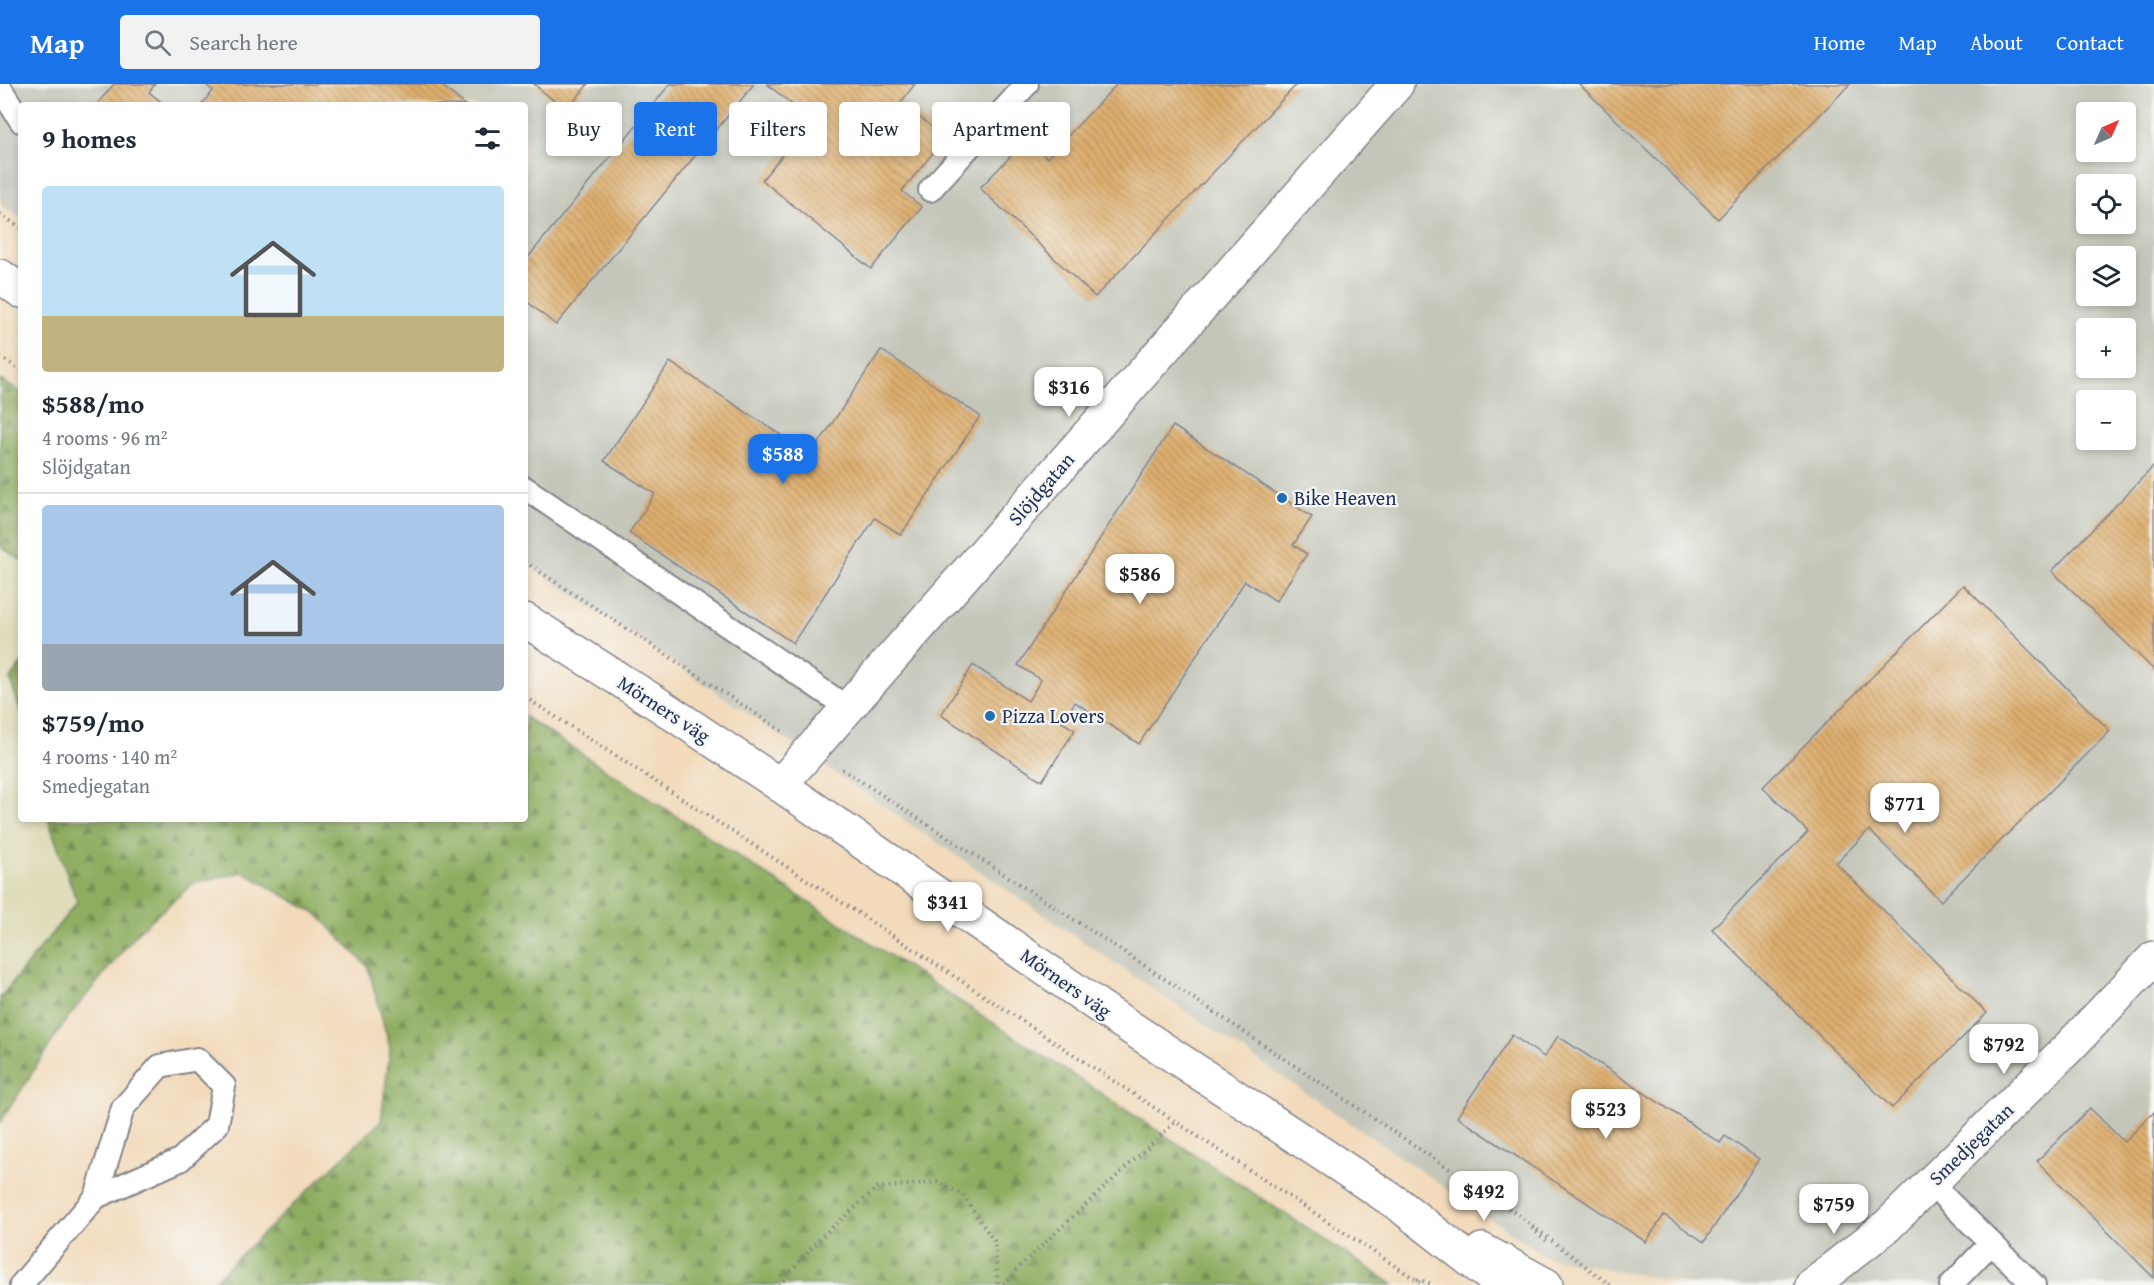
<!DOCTYPE html>
<html lang="en">
<head>
<meta charset="utf-8">
<style>
  :root { --surface:#fff; --page:#f2f2f3; --text:#1f2937; --muted:#747a83; --line:#e0e1e3; --accent:#1a73e8 }
  body { margin:0; font-family:"Gentium Book Plus",serif; background:var(--page); color:var(--text); height:100vh; display:flex; flex-direction:column; font-size:22px; white-space:nowrap }
  * { box-sizing:border-box; margin:0 }
  p { font-size:20px; color:var(--muted) }
  .icon { flex:none; width:33px; height:33px; fill:none; stroke:currentColor; stroke-width:2; stroke-linecap:round; stroke-linejoin:round }
  .map { position:relative; flex:1; overflow:hidden }
  .panel { position:absolute; left:18px; top:18px; width:510px; height:720px; display:flex; flex-direction:column; background:var(--surface); border-radius:6px; box-shadow:0 3px 9px #0003 }
  .panel>* { flex:none }
  .top-card { position:absolute; left:546px; top:18px; width:570px; height:54px; display:flex; gap:12px }
  .needle { width:39px; rotate:45deg }
  .controls { position:absolute; left:2076px; top:18px; display:grid; gap:12px }
  .controls a { display:grid; place-items:center; width:60px; height:60px; border-radius:6px; background:var(--surface); box-shadow:0 3px 9px #0003; font-size:30px }
  .price { position:absolute; translate:-50% -51px; padding:0 14px; border-radius:12px; background:#fff; color:#222; font-size:20px; line-height:39px; filter:drop-shadow(0 2px 3px #0008) }
  .price::after { content:''; position:absolute; left:50%; top:36px; width:18px; height:14px; margin-left:-9px; background:inherit; clip-path:polygon(0 0,100% 0,50% 100%) }
  .price.active { background:var(--accent); color:#fff }
  ul { padding:0; list-style:none }
  li { display:grid; align-content:center; gap:12px; height:318px; padding:0 24px }
  li+li { border-top:2px solid var(--line) }
  li span { display:grid; place-items:center; height:186px; border-radius:6px; color:#555 }
  li>.icon { margin-inline-start:auto }
  span .icon { width:108px; height:108px; fill:#fffc; stroke-width:1 }
  li b { font-size:26px }
  h2 { display:flex; justify-content:space-between; align-items:center; height:72px; padding:0 24px; font-size:26px }
  .tag { padding:0 21px; border-radius:6px; background:var(--surface); box-shadow:0 3px 9px #0003; font-size:21px; line-height:54px }
  .tag.active { background:var(--accent); color:#fff }
  header { display:flex; align-items:center; gap:36px; box-sizing:border-box; height:84px; padding:0 30px; background:var(--accent); color:#fff }
  header strong { font-size:28px }
  nav { display:flex; gap:33px; margin-inline-start:auto; font-size:21px }
  .search { width:420px; height:54px; background:var(--page); display:flex; align-items:center; gap:15px; box-sizing:border-box; padding:0 21px; border-radius:6px; color:var(--muted); font-size:22px }
  .map>svg:first-child { display:block }
</style>
</head>
<body>
<header>
<strong>Map</strong>
<div class="search"><svg class="icon" aria-label="search" viewBox="0 0 24 24"><circle cx="10" cy="10" r="6"/><path d="M15 15l6 6"/></svg>Search here</div>
<nav><a>Home</a><a>Map</a><a>About</a><a>Contact</a></nav>
</header>
<div class="map">
<svg width="2154" height="1201" viewBox="0 0 2154 1201">
  <defs>
    <pattern id="forest-firs" width="22" height="20" patternUnits="userSpaceOnUse" patternTransform="scale(1.5)"><rect width="22" height="20" fill="#8ead60"/><path d="M5 1l3.5 6h-7zM16 11l3.5 6h-7z" fill="#738d52"/></pattern>
    <pattern id="building-back-hatch" width="6" height="6" patternUnits="userSpaceOnUse" patternTransform="scale(1.5)"><rect width="6" height="6" fill="#deaf6e"/><path d="M-1 5l2 2M0 0l6 6M5-1l2 2" fill="none" stroke="#b38f5e"/></pattern>
  </defs>
  <rect width="100%" height="100%" fill="#f6f6f2"/>
  <filter id="ink" filterUnits="userSpaceOnUse"><feTurbulence type="fractalNoise" baseFrequency=".0167" numOctaves="2"/><feDisplacementMap in="SourceGraphic" scale="12" xChannelSelector="R" yChannelSelector="G"/><feConvolveMatrix kernelMatrix="1 2 1 2 8 2 1 2 1" color-interpolation-filters="sRGB"/></filter>
  <filter id="wash" filterUnits="userSpaceOnUse"><feTurbulence type="fractalNoise" baseFrequency=".008" numOctaves="4" result="noise"/><feDisplacementMap in="SourceGraphic" scale="24" xChannelSelector="R" yChannelSelector="G"/><feGaussianBlur stdDeviation="1.35" result="paint"/><feColorMatrix in="noise" values="0 0 0 0 0 0 0 0 0 0 0 0 0 0 0 0 0 1.4 0 .05"/><feComposite in="paint" operator="in"/></filter>
  <g filter="url(#wash)">
    <rect width="100%" height="100%" fill="#f2daba"/>
    <!-- built -->
    <path fill="#e0ddbb" d="M0,462l21,14v104l-11,15 11,34v106h27l29,83 -77,96z"/>
    <!-- industrial -->
    <path fill="#c4c6b9" fill-rule="evenodd" d="M0,0h2154v1201h-462l-145,-28 -1022,-695v-457h-504v113l-21,-14zM2086,28h40v40h-40zM2086,100h40v40h-40zM2086,172h40v40h-40zM2086,244h40v40h-40zM2086,316h40v40h-40z"/>
    <!-- forest -->
    <g fill="url(#forest-firs)" stroke="#546e5f" stroke-width="1.5">
      <path d="M0,296l21,12v168l-21,-14z"/>
      <path d="M21,580v49l-11,-34z"/>
      <path d="M525,633l869,568h-1185l172,-164 9,-73 -22,-81 -51,-53 -74,-42 -49,11 -54,47 -74,90 -66,103v-125l77,-96 -29,-83h477z"/>
    </g>
    <g id="blocks">
      <!-- building -->
      <g fill="url(#building-back-hatch)">
        <path d="M114,0h41l-6,8 16,13h-69z"/>
        <path d="M205,0h235l25,21h-264l12,-14z"/>
        <path d="M534,0h54l-22,27z"/>
        <path d="M670,0h84l-198,241 -31,-25v-39z"/>
        <path d="M767,0h148l-14,18 44,36 -43,53 20,16 -51,62 -109,-89 49,-60z"/>
        <path d="M1117,0h180l-202,213 -115,-109 47,-49 20,19z"/>
        <path d="M1579,0h271l-132,135z"/>
        <path d="M881,266l99,66 -79,119 -26,-17 -82,125 -164,-110 26,-39 -51,-33 66,-99 141,93z"/>
        <path d="M1173,342l139,91 -19,28 14,9 -31,47 -31,-20 -106,163 -64,-42 -13,20 13,8 -33,51 -101,-66 32,-50 55,36 13,-21 -23,-15z"/>
        <path d="M2154,382v204l-102,-99z"/>
        <path d="M1963,501l147,146 -169,170 -72,-71 -33,33 151,150 -95,95 -180,-179 96,-97 -45,-45z"/>
        <path d="M1512,951l32,22 14,-21 162,107 5,-7 34,23 -55,83 -40,-27 -18,27 -189,-125z"/>
        <path d="M2090,1024l34,34 30,-30v166l-117,-117z"/>
      </g>
    </g>
  </g>
  <g filter="url(#ink)">
    <use href="#blocks" fill-opacity="0" stroke="#86848c" stroke-width="1.5"/>
    <g fill="none" stroke-linecap="round" stroke-linejoin="round">
      <!-- service casing -->
      <g stroke="#86848c" stroke-width="26">
        <g id="service">
          <path d="M0,4l21,33"/>
          <path d="M930,106l97,-106"/>
          <path d="M525,404l323,220"/>
          <path d="M1930,1099l104,102"/>
          <path d="M21,1201l75,-88 27,-89 37,-42 37,-7 27,27 -7,39 -37,35 -84,37"/>
          <path d="M1951,1201l40,-42"/>
        </g>
      </g>
      <!-- minor casing -->
      <g stroke="#86848c" stroke-width="36">
        <g id="minor">
          <path d="M780,701l617,-701"/>
          <path d="M1812,1201l75,-59 183,-180 84,-88"/>
        </g>
      </g>
      <!-- secondary casing -->
      <g stroke="#86848c" stroke-width="36">
        <g id="secondary">
          <path d="M0,192l21,15"/>
          <path d="M525,536l133,84 122,81 330,229 288,190 104,81"/>
          <path d="M1482,1166l64,35"/>
        </g>
      </g>
      <!-- path -->
      <g stroke="#86848c" stroke-width="4" stroke-dasharray="1.5 4.5" stroke-linecap="butt">
        <path d="M0,130l21,14"/>
        <path d="M0,273l21,13"/>
        <path d="M525,478l257,169"/>
        <path d="M525,613l330,214 569,374"/>
        <path d="M842,685l282,183 393,262 93,71"/>
        <path d="M1532,1144l14,13"/>
        <path d="M1417,1195l17,6"/>
        <path d="M779,1201l38,-44 60,-53 61,-6 24,12 32,47 4,44"/>
        <path d="M1004,1201l16,-19 155,-144"/>
      </g>
      <!-- service -->
      <use href="#service" stroke="#fff" stroke-width="22"/>
      <!-- minor -->
      <use href="#minor" stroke="#fff" stroke-width="33"/>
      <!-- secondary -->
      <use href="#secondary" stroke="#fff" stroke-width="33"/>
    </g>
  </g>
  <!-- markers -->
  <g fill="#1f6fb2" stroke="#f6f6f2" stroke-width="2">
    <circle cx="1282" cy="414" r="6"/>
    <circle cx="990" cy="632" r="6"/>
  </g>
  <g text-anchor="middle" stroke-width="4.5" stroke-linejoin="round" paint-order="stroke">
    <!-- street labels -->
    <g font-size="20" fill="#1b2f5e" stroke="#f6f6f2">
      <text transform="translate(1041 405) rotate(-49)" y="7">Slöjdgatan</text>
      <text transform="translate(664 625) rotate(33)" y="7">Mörners väg</text>
      <text transform="translate(1066 899) rotate(35)" y="7">Mörners väg</text>
      <text transform="translate(1971 1060) rotate(-44)" y="7">Smedjegatan</text>
    </g>
    <!-- poi labels -->
    <g font-size="20" fill="#1b2f5e" stroke="#f6f6f2" text-anchor="start">
      <text x="1294" y="421">Bike Heaven</text>
      <text x="1002" y="639">Pizza Lovers</text>
    </g>
  </g>
</svg>
<div class="controls">
<a><svg class="needle" viewBox="-14 -14 28 28"><path d="M0-13l5 13h-10z" fill="#e53935"/><path d="M0 13l5-13h-10z" fill="#747a83"/></svg></a>
<a><svg class="icon" aria-label="locate" viewBox="0 0 24 24"><circle cx="12" cy="12" r="6"/><path d="M12 2v4M12 18v4M2 12h4M18 12h4"/></svg></a>
<a><svg class="icon" aria-label="layers" viewBox="0 0 24 24"><path d="M12 4l9 5-9 5-9-5zM3 14l9 5 9-5"/></svg></a>
<a>+</a>
<a>−</a>
</div>
<b class="price" style="left:1069px;top:334px">$316</b>
<b class="price active" style="left:783px;top:401px">$588</b>
<b class="price" style="left:1140px;top:521px">$586</b>
<b class="price" style="left:1905px;top:750px">$771</b>
<b class="price" style="left:948px;top:849px">$341</b>
<b class="price" style="left:2004px;top:991px">$792</b>
<b class="price" style="left:1606px;top:1056px">$523</b>
<b class="price" style="left:1484px;top:1138px">$492</b>
<b class="price" style="left:1834px;top:1151px">$759</b>
<div class="top-card">
<a class="tag">Buy</a>
<a class="tag active">Rent</a>
<a class="tag">Filters</a>
<a class="tag">New</a>
<a class="tag">Apartment</a>
</div>
<section class="panel">
<h2>9 homes<svg class="icon" aria-label="filters" viewBox="0 0 24 24"><path d="M4 7h16M4 17h16"/><circle cx="9" cy="7" r="2"/><circle cx="15" cy="17" r="2"/></svg></h2>
<ul>
<li><span style="background:linear-gradient(#bfe0f5 70%,#c2b280 0)"><svg class="icon" aria-label="home" viewBox="0 0 24 24"><path d="M3 11l9-7 9 7M6 9v11h12V9"/></svg></span><div><b>$588/mo</b><p>4 rooms · 96 m²</p><p>Slöjdgatan</p></div></li>
<li><span style="background:linear-gradient(#a9c7e8 75%,#9aa5b1 0)"><svg class="icon" aria-label="home" viewBox="0 0 24 24"><path d="M3 11l9-7 9 7M6 9v11h12V9"/></svg></span><div><b>$759/mo</b><p>4 rooms · 140 m²</p><p>Smedjegatan</p></div></li>
</ul>
</section>
</div>
</body>
</html>
